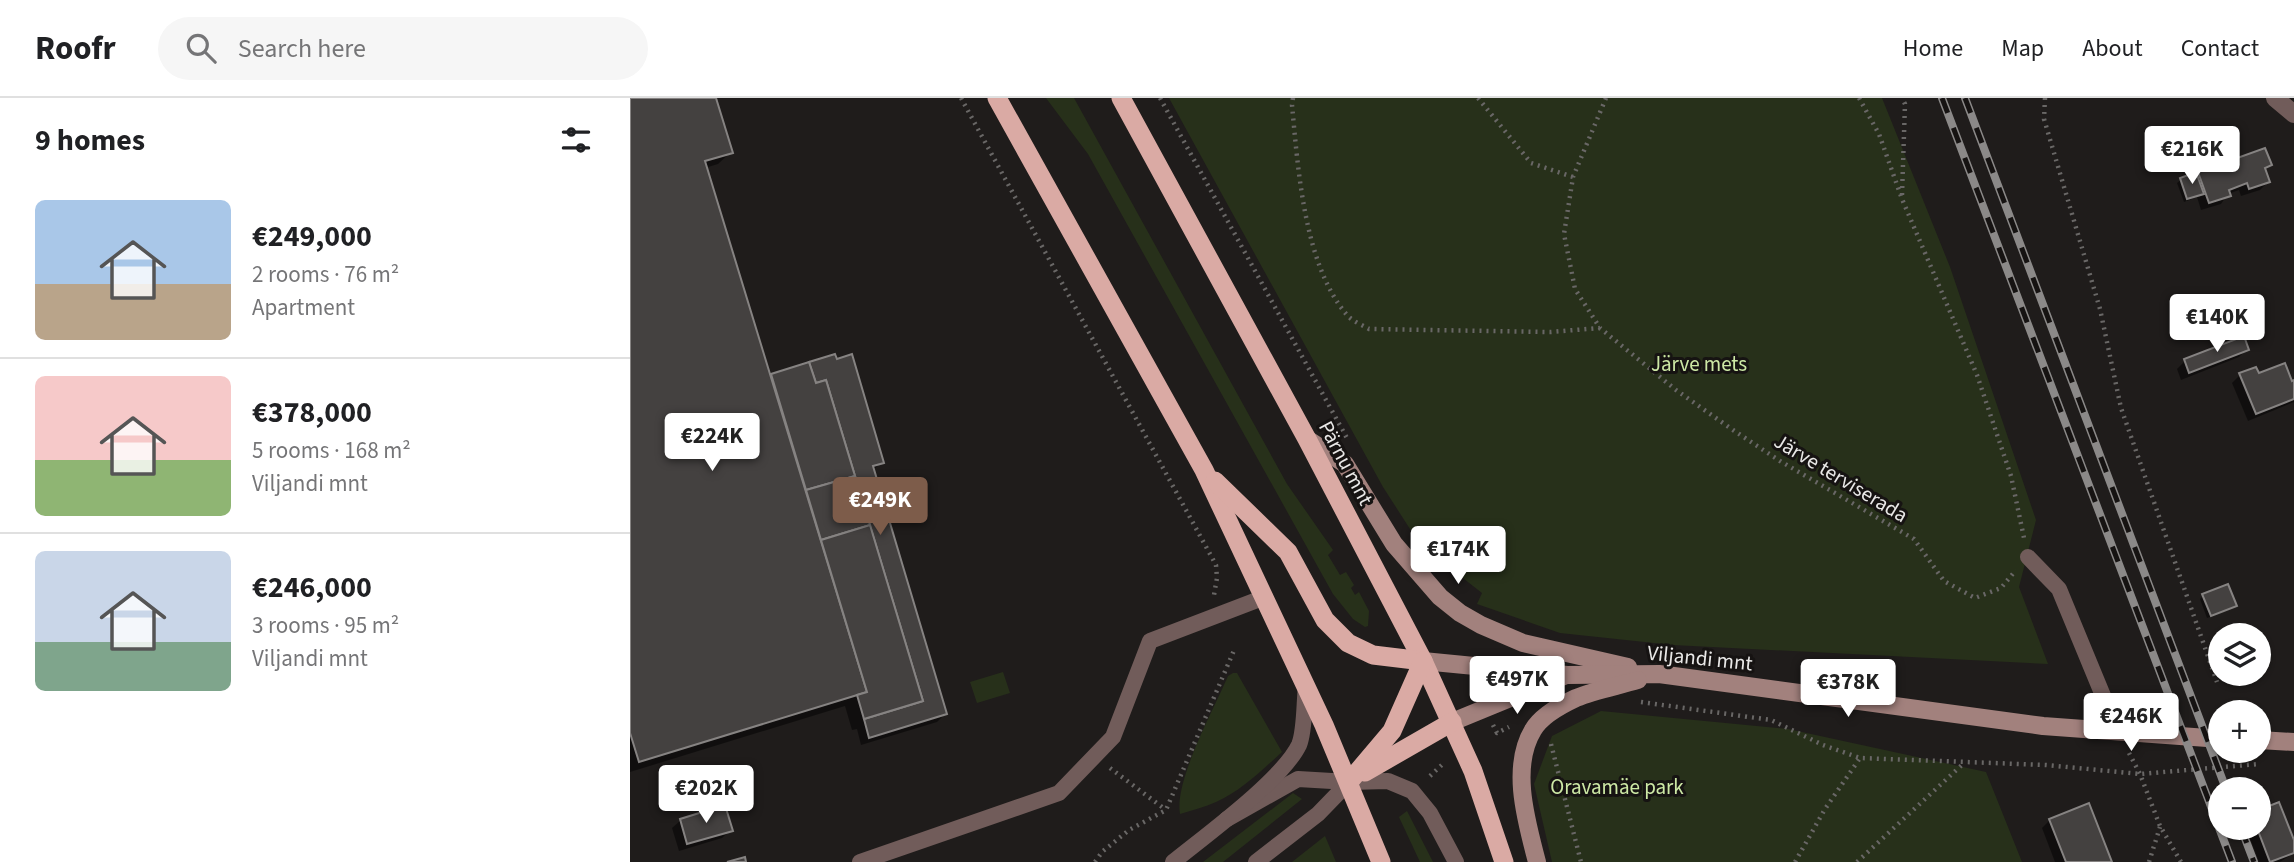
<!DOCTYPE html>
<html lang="en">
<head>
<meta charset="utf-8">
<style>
  :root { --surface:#fff; --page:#f6f6f6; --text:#202124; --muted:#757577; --line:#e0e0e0; --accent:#7d5c4a }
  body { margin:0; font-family:"Source Sans 3",sans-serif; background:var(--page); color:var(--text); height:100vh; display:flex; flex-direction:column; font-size:26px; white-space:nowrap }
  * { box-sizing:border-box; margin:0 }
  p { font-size:23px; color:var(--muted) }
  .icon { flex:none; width:38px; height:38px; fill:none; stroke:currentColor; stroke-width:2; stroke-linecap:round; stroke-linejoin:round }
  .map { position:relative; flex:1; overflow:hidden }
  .details { display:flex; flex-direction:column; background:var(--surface); width:630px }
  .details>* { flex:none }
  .fabs { position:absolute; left:1578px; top:525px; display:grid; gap:14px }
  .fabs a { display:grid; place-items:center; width:63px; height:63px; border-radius:50%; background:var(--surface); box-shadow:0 2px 5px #0004; font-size:35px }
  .price { position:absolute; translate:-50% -60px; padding:0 16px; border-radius:7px; background:#fff; color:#222; font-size:23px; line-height:46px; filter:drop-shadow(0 2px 4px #0008) }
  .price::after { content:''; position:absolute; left:50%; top:42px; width:21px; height:16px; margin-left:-10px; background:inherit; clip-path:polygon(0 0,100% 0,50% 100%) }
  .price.selected { background:var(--accent); color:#fff }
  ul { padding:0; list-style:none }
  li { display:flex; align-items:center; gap:21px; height:175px; padding:0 35px }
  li+li { border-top:2px solid var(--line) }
  li span { display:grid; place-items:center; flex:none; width:196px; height:140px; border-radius:10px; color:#555 }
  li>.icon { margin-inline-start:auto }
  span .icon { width:84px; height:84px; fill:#fffc; stroke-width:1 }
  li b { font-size:30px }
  h2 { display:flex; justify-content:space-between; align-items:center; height:84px; padding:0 35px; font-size:30px }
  header { display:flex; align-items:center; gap:42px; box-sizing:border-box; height:98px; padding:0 35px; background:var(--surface); border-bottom:2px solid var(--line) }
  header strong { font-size:33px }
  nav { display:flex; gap:38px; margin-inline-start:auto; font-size:24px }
  .search { width:490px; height:63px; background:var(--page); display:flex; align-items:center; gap:18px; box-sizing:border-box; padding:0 24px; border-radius:38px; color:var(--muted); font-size:26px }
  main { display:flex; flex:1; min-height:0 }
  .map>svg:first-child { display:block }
</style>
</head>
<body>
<header>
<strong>Roofr</strong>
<div class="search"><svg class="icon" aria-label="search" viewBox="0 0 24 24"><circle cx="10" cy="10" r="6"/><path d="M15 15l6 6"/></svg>Search here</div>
<nav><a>Home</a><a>Map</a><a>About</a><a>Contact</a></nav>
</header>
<main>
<section class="details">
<h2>9 homes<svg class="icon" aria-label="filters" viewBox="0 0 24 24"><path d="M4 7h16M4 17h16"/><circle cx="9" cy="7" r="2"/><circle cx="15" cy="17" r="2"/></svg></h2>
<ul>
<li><span style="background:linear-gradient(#a9c7e8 60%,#b9a48a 0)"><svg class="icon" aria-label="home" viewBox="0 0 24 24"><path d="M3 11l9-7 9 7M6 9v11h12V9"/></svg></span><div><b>€249,000</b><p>2 rooms · 76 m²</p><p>Apartment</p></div></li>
<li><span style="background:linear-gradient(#f6c9c9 60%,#8fb573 0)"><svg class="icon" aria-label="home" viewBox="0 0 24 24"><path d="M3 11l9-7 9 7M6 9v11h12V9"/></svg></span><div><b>€378,000</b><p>5 rooms · 168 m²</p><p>Viljandi mnt</p></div></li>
<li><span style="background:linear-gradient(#c9d6e8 65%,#7fa58c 0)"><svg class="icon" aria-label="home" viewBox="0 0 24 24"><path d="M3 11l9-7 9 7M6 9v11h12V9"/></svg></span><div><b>€246,000</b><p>3 rooms · 95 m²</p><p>Viljandi mnt</p></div></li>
</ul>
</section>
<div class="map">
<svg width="1664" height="764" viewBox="0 0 1664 764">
  <rect width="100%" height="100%" fill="#1f1c1b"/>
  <!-- green -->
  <g fill="#27301a">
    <path d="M416,0h28l213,386 46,66 -5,5 12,20 6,-3 8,13 -3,3 4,7 4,-3 10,19 -1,15 -3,1 -12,-8 -20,-25 -245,-440z"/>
    <path d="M539,0h713l68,169 86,253 -17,67 29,77 -375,-19 -113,-12 -83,-29 5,-11 -46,-36 -26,-28 -27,-42z"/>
    <path d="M373,574l7,21 -33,10 -7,-21z"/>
    <path d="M603,575h4l45,79c-20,18 -41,39 -66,50 -11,5 -24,8 -36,12 -6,-33 34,-105 48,-138z"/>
    <path d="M971,613l187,18 198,43 36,90h-470l-18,-78 18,-48z"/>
    <path d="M663,695l9,6 -79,63h-20z"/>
    <path d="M777,713l26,51h-13l-21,-45z"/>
    <path d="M695,738l11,26h-44z"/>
  </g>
  <!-- shadow -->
  <g fill="#0007">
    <path d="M0,0h85l16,54 -13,12 -13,4 65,208 64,-20 48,106 -10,9 73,243 -8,8 -76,23 -4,-16 -5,1 -7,-24 -215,66z"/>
    <path d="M1640,67l-6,5 4,12 -8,8 -19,6 -2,-6 -11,4 -7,10 -20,6 -4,-13 -13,5 -7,-19 4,-3 15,-3 3,-4z"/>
    <path d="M1617,251l-8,8 -58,23 -4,-11 8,-8z"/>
    <path d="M1610,277l54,7v20l-46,19 -16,-38z"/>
    <path d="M1573,498l32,10 -4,3 -24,9 -7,-19z"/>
    <path d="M51,722l50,10 -9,8 -43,13 -7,-23z"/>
    <path d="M1420,722l60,42h-55l-13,-34z"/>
    <path d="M1616,730h13l35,16v9l-14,9h-21z"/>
  </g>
  <!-- building -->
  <g fill="#444140" stroke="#868382" stroke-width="2">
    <path d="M0,0h86l17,55 -28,8 162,531 -228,70 -9,-29z"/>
    <path d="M1635,50l7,17 -7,3 5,14 -21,7 -2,-6 -18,7 2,6 -22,7 -11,-31z"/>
    <path d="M1566,74l8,22 -17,5 -7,-21z"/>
    <path d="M1614,238l5,14 -60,23 -5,-14z"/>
    <path d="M205,256l2,5 15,-5 32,109 -11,3 74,248 -78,24 -5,-19 59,-18 -97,-321 -10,3 -7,-21z"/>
    <path d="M179,264l7,21 10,-3 29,96 -49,14 -35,-116z"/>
    <path d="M1655,265l7,18 2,-1v19l-38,15 -17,-41 17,-6 3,6z"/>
    <path d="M225,378l15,49 -49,15 -15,-50z"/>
    <path d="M240,427l53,176 -59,18 -7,-24 10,-3 -46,-152z"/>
    <path d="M1598,486l9,22 -26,10 -9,-22z"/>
    <path d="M1649,704l15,38v13l-24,9 -13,-34h2v-18z"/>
    <path d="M1459,705l23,59h-46l-17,-43z"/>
    <path d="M95,707l8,26 -46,13 -7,-25z"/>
    <path d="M115,759l1,5h-19z"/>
  </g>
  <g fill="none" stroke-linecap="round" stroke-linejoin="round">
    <!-- path -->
    <g stroke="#696766" stroke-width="4.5" stroke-dasharray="2 5" stroke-linecap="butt">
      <path d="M331,0l255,467 1,13 -3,17"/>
      <path d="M530,0l188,342"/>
      <path d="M663,0l-1,7c6,63 12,160 55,210 5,6 15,10 22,14l181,3 50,-4"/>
      <path d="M848,0l53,65 42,14"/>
      <path d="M976,0l-33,79 -9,57 11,55 25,39 76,62 57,40 47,31 134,78 30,42 31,17 26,-10 15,-18"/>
      <path d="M1229,0l20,36 23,65 75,176 34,101 13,62"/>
      <path d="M1415,0l-1,21 56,190 21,99 96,274"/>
      <path d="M1272,97l3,-91 -3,-6"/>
      <path d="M1011,604l130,18 52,25 37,13 186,7 94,9 119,-10"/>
      <path d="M863,627l4,8 12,-6"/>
      <path d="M921,646l30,118"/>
      <path d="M1499,655l11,21 20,52 21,36"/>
      <path d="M480,670l56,42"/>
      <path d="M800,678l15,-14"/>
      <path d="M465,764l7,-10 27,-22 37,-20 69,-162"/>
      <path d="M1165,764l30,-53 35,-51"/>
      <path d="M1227,764l107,-99"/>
      <path d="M1519,764l11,-35"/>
    </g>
    <!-- service -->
    <g stroke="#715c5a" stroke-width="16">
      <path d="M1398,459l31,32 59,143"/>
      <path d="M597,721l71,-40 51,3 39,-1 24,10 18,22 26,49"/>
      <path d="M230,764l199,-69 54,-56 37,-96 115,-44"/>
      <path d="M543,764c32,-26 109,-82 126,-117 6,-14 5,-43 7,-59"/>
      <path d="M626,764l62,-48 31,-32"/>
    </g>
    <!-- minor -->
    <path stroke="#715c5a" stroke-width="18" d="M1645,0l19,16"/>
    <!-- secondary -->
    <g stroke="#a2817d" stroke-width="18">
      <path d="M677,341l38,25 49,80 46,53 20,16 21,12 42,18 105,24"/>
      <path d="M793,563l144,14 92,-1 384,52 178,13"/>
      <path d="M822,624l112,-46"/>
      <path d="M1629,642l35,2"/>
      <path d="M907,764c-10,-39 -27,-94 -4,-132 8,-14 28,-25 43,-32 19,-8 42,-12 62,-18"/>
    </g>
    <!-- trunk -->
    <g stroke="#daaaa4" stroke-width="19">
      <path d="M367,0l207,372 120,255 57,137"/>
      <path d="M491,0l186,341 116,222 50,110 31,91"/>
      <path d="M585,383l73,71 37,68 23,23 25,12 50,6"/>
      <path d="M735,674l87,-50"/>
      <path d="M719,684l43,-51 31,-70"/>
    </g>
    <!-- rail casing -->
    <g stroke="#8b8988" stroke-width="8">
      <g id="rail">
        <path d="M1312,0l290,764"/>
        <path d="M1335,0l261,691"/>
        <path d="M1611,730l13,34"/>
      </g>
    </g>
    <!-- rail -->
    <use href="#rail" stroke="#161312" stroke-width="5" stroke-dasharray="16" stroke-linecap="butt"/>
  </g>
  <g text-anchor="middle" stroke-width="6" stroke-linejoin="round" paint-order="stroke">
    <!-- park labels -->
    <g font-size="21" fill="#cde8a5" stroke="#161312">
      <text x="1069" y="273">Järve mets</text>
      <text x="987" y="696">Oravamäe park</text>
    </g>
    <!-- street labels -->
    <g font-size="21" fill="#e9e8e7" stroke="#161312">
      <text transform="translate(716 365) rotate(62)" y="7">Pärnu mnt</text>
      <text transform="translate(1211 380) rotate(31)" y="7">Järve terviserada</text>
      <text transform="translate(1070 560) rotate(6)" y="7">Viljandi mnt</text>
    </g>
  </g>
</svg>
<div class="fabs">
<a><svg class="icon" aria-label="layers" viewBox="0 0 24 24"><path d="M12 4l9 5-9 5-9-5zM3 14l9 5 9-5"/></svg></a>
<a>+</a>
<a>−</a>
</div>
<b class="price" style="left:1562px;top:88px">€216K</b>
<b class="price" style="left:1587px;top:256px">€140K</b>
<b class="price" style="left:82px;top:375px">€224K</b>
<b class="price selected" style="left:250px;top:439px">€249K</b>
<b class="price" style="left:828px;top:488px">€174K</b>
<b class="price" style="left:887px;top:618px">€497K</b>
<b class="price" style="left:1218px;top:621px">€378K</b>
<b class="price" style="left:1501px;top:655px">€246K</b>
<b class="price" style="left:76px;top:727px">€202K</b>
</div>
</main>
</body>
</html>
